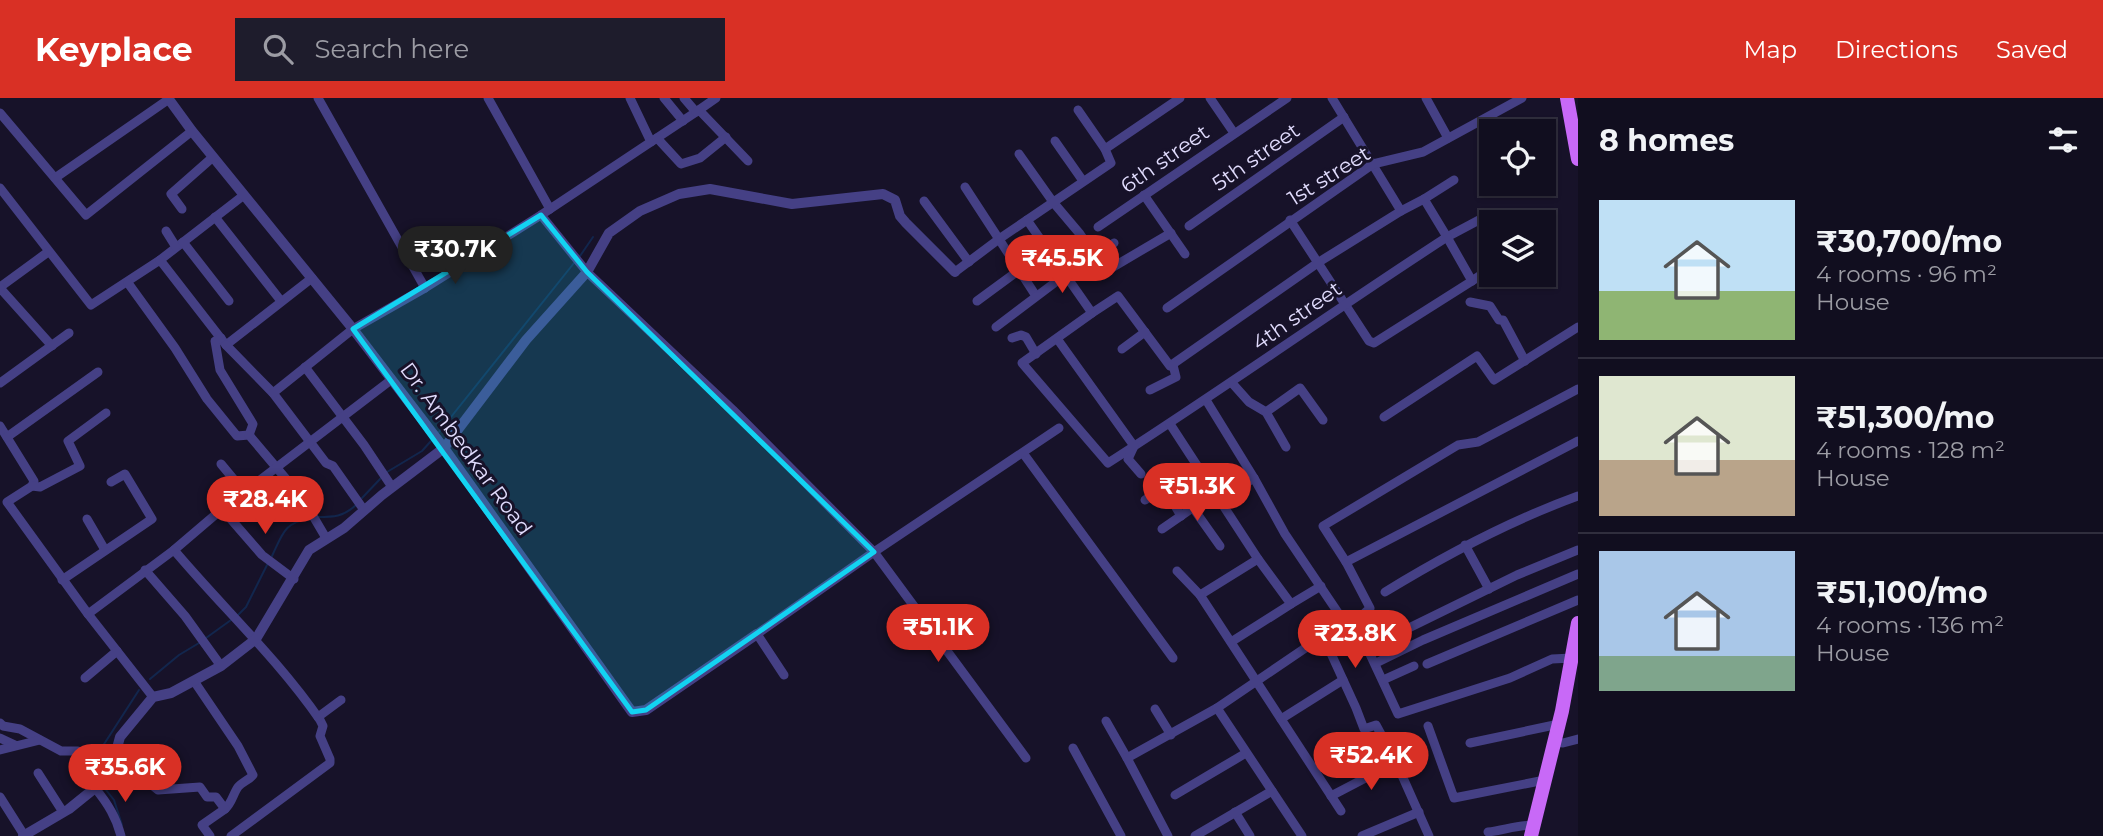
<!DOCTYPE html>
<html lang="en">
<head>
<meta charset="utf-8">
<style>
  :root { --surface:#110e1f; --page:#1e1c2c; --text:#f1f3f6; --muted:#9c9ca4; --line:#302e3d; --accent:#d93025 }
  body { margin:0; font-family:Montserrat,sans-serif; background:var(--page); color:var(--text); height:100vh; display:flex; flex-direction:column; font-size:26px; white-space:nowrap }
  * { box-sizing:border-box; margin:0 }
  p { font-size:23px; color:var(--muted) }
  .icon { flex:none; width:38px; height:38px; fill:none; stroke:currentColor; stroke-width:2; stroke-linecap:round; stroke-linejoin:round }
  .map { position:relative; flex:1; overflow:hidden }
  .sheet { display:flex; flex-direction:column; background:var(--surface); width:525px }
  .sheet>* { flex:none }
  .controls { position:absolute; left:1479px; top:21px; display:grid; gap:14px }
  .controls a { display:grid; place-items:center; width:77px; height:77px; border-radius:0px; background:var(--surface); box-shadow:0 2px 5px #0004,0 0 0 2px var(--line); font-size:35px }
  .price { position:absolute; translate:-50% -60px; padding:0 16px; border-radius:24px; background:var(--accent); color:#fff; font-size:23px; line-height:46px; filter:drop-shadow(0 2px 4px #0008) }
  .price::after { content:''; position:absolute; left:50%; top:42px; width:21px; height:16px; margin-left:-10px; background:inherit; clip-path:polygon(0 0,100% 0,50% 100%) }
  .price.on { background:#222; color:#fff }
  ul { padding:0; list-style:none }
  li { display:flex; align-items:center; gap:21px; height:175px; padding:0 21px }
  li+li { border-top:2px solid var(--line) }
  li span { display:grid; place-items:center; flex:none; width:196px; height:140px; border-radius:0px; color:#555 }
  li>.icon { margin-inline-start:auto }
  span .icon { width:84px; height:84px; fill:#fffc; stroke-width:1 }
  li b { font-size:30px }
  h2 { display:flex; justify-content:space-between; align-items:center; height:84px; padding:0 21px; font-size:30px }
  header { display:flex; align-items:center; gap:42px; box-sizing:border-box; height:98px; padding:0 35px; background:var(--accent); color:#fff }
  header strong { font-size:33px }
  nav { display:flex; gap:38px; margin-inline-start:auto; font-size:24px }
  .search { width:490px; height:63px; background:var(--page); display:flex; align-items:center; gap:18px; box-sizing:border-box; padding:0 24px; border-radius:0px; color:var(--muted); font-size:26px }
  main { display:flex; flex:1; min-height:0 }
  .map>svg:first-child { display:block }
</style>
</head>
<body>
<header>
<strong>Keyplace</strong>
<div class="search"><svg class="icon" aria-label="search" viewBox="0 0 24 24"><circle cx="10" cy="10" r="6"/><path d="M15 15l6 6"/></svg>Search here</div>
<nav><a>Map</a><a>Directions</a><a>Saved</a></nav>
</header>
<main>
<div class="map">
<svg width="1578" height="738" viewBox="0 0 1578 738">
  <rect width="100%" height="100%" fill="#171229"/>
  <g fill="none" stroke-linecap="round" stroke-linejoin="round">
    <!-- stream -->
    <g stroke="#12264d" stroke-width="2">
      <path d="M580,158l13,-19"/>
      <path d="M439,334l135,-169"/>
      <path d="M387,374l35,-21 9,-10"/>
      <path d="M362,400l20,-21"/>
      <path d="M317,419c17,0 26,0 39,-12"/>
      <path d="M272,458c11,-23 12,-33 38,-38"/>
      <path d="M238,517l8,-8 21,-42"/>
      <path d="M206,540l25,-18"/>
      <path d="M150,581l29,-24 20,-12"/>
      <path d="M97,657l42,-65"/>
      <path d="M92,665v10l5,6"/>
      <path d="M103,688l11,14 8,25"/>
    </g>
    <!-- minor -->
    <g stroke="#454085" stroke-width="9">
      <path d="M318,0l107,190"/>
      <path d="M488,0l62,111"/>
      <path d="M630,0l21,44"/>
      <path d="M664,0l19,23"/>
      <path d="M684,0l12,14 -155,103 46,57 146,138 141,142 -117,82 27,41"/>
      <path d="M1210,0l24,35"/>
      <path d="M1426,0l22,40"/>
      <path d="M699,12l49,51"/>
      <path d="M1078,12l27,39"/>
      <path d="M696,14l20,-14"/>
      <path d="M0,15l86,102 106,-84"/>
      <path d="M657,40l24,26 19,-6 26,-21"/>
      <path d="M1055,43l28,40"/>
      <path d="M1019,56l34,48 27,32 15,22"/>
      <path d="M55,80l114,-79"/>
      <path d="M965,89l71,109"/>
      <path d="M0,90l91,117 69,-45 84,-65"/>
      <path d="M1144,97l41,59"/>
      <path d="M1424,101l30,-19"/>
      <path d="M924,103l45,61"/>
      <path d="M182,111l-11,-15 42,-37"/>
      <path d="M215,119l66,84"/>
      <path d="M1027,122l65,93 26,-17 52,70 149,-104 82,-51 -69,-113"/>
      <path d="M1290,122l79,121 5,2 98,-62"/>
      <path d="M1479,122l-32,17 25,44 19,-13"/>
      <path d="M1189,128l155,-109"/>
      <path d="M1098,129l189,-129"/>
      <path d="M166,133l10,16"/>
      <path d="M183,144l46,59"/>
      <path d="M160,162l66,85 86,-67"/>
      <path d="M1113,169l58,-34"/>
      <path d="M955,174l44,-33 112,-76 -6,-14 75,-51"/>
      <path d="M128,185l47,65 32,51 30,37 12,-1 54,64 23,39"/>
      <path d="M0,189l48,-35"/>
      <path d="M0,190l52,58"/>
      <path d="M977,203l41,-30"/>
      <path d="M1470,204l20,4 9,14h4l22,41"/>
      <path d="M1167,210l206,-144 50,-12 99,-54"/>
      <path d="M1092,215l-70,50 86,100c114,-73 225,-152 339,-226l-23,-38 -23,12"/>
      <path d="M996,229l69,-52 49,-32"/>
      <path d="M221,240l-6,3 5,29 33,54 -4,11"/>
      <path d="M1012,240l9,-3 5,2 10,17"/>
      <path d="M1058,242l76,106 -6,13 13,15"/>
      <path d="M226,247l47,48 53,70 7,3 31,44"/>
      <path d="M1122,251l23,-17"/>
      <path d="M305,269l59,78 28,42"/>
      <path d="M0,285l69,-50"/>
      <path d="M1232,285l17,19 17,10 20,35"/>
      <path d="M1150,292l26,-13 -3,-12"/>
      <path d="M273,295l80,-64 72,-41 116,-73"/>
      <path d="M1206,302l48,78 31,56 62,92"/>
      <path d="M1266,314l34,-24 23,32"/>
      <path d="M1384,319l93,-61 17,24 84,-53"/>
      <path d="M1170,326l88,135 -58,36 141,216"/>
      <path d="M0,328l34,55 -2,5 -25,16 81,112 65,83"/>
      <path d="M7,339l91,-65"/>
      <path d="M1023,355l150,205"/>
      <path d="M221,366l45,54"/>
      <path d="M32,388l8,1 40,-21 -12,-25 38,-28"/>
      <path d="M1145,402l19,-13 17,29"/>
      <path d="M1219,402l35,-22"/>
      <path d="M1193,410l27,38"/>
      <path d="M222,411l40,46 32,24"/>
      <path d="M87,421l18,31"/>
      <path d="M1162,431l52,-36"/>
      <path d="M1465,447l24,44"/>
      <path d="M174,452l48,-41 169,-129"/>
      <path d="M1346,464l-23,-36 135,-81 20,-3 100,-53"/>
      <path d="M145,472l40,46 36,50"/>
      <path d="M1177,473l23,24"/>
      <path d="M62,482l90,-61 -27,-45 -14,8"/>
      <path d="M1385,494c62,-38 124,-71 193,-96"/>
      <path d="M1291,506l30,-18"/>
      <path d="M88,516l86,-64c48,57 103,108 146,170l3,6 -3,10 10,23v4l-99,73"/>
      <path d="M1355,524l43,92 112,-36 42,-19 20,-1"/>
      <path d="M1323,538l33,72 8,21 12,-4 20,37 33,74"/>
      <path d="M1231,544l60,-38 -33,-45"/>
      <path d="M1368,550l149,-73 61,-25"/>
      <path d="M1376,565l47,-23 155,-66"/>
      <path d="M1427,566l151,-64"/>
      <path d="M85,580l32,-27"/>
      <path d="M1383,582l31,-14"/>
      <path d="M194,583l44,65 15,29c-4,5 -11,7 -15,12 -5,7 -6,16 -13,22"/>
      <path d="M1155,611l16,26"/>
      <path d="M318,619l23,-17"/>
      <path d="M1281,621l62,-39"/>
      <path d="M1106,623l21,37"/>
      <path d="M0,625l3,3 17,3 41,22h17l34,17"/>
      <path d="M1428,628l26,72 91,-18"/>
      <path d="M0,640l15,7"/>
      <path d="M1555,644l8,1 15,-4"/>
      <path d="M1470,645l89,-19"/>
      <path d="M1073,650l48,88"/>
      <path d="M0,652l40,-10"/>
      <path d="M1026,660l-152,-206 185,-124"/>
      <path d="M111,672l35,10 12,10 42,-3 7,10h9l9,12 -23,16 8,11"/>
      <path d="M38,675l25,39"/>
      <path d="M95,690c13,16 21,29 26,48"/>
      <path d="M1175,697l71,-42"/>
      <path d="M1331,698l65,-34"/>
      <path d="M0,699l24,38"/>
      <path d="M1235,714l15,24"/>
      <path d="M1488,734c16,-2 30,-7 46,-7"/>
      <path d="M1168,738l-41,-78 90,-50"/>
      <path d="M1195,738l77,-45"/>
      <path d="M1302,738l-85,-128 106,-72 32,-14 15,-14 -24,-46 232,-121"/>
      <path d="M1362,738l57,-24"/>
    </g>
    <!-- tertiary -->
    <g stroke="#454085" stroke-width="10">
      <path d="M168,0l24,33 161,198 91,119 188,264 14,-2 111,-76"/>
      <path d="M23,738l46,-27 26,-21 16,-18 9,-33 33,-40 18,-4 50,-27 35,-27 53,-89 35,-22 38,-33 62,-47 82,-108 61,-68 22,-39 31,-22 39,-17 31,-5 82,15 91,-10 12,6 5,16 6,7 49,49"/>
    </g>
    <!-- primary -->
    <g stroke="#c869f7" stroke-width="14">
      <path d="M1567,0l11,61"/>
      <path d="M1531,738l31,-125 16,-88"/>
    </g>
  </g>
  <!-- marked area -->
  <path fill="#13d3f2" fill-opacity="0.2" stroke="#13d3f2" stroke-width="5" stroke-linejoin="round" d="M541,117l46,57 287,280 -228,158 -14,2 -279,-383z"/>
  <g text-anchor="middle" stroke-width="6" stroke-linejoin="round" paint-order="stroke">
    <!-- street labels -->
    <g font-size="21" fill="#e1dcfd" stroke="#171229">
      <text transform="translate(1256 59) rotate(-35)" y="7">5th street</text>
      <text transform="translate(1165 61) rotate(-35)" y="7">6th street</text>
      <text transform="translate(1329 78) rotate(-32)" y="7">1st street</text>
      <text transform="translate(1297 218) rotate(-35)" y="7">4th street</text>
      <text transform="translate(466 351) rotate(54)" y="7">Dr. Ambedkar Road</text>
    </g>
  </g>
</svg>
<div class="controls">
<a><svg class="icon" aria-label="locate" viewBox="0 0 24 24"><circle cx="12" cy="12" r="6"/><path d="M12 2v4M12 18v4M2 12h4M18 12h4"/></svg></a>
<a><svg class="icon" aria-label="layers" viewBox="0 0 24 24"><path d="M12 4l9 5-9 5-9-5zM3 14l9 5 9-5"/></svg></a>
</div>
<b class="price on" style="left:455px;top:188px">₹30.7K</b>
<b class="price" style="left:1062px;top:197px">₹45.5K</b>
<b class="price" style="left:1197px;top:425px">₹51.3K</b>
<b class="price" style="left:265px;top:438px">₹28.4K</b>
<b class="price" style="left:938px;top:566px">₹51.1K</b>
<b class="price" style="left:1355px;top:572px">₹23.8K</b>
<b class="price" style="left:1371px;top:694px">₹52.4K</b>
<b class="price" style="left:125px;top:706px">₹35.6K</b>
</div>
<section class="sheet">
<h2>8 homes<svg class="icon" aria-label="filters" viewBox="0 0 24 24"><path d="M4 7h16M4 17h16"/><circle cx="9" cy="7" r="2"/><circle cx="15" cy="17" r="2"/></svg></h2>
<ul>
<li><span style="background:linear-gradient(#bfe0f5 65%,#8fb573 0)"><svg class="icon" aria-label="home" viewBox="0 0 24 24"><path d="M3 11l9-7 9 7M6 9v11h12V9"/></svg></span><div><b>₹30,700/mo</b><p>4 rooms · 96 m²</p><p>House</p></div></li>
<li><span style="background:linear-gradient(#dfe7d0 60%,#b9a48a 0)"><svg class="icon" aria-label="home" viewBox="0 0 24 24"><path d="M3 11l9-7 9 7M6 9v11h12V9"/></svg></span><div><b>₹51,300/mo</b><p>4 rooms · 128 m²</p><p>House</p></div></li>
<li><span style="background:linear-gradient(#a9c7e8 75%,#7fa58c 0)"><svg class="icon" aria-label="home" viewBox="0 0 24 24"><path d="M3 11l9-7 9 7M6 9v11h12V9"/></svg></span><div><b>₹51,100/mo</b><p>4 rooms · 136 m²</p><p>House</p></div></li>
</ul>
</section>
</main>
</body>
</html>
